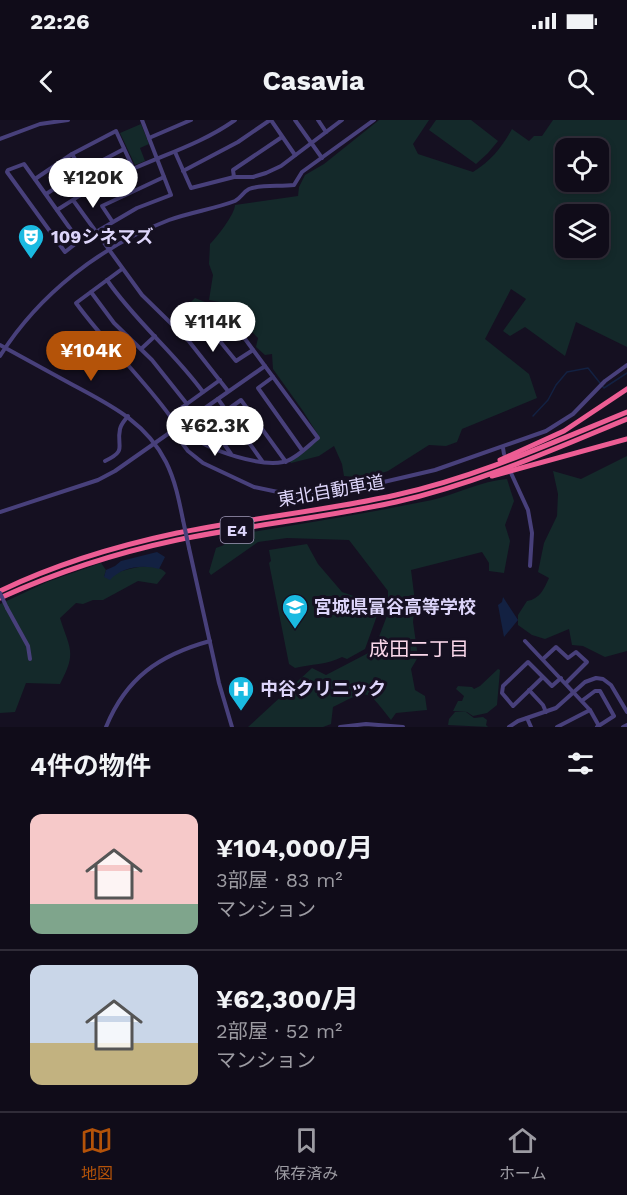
<!DOCTYPE html>
<html lang="ja">
<head>
<meta charset="utf-8">
<style>
  :root { --surface:#100c19; --page:#1e1a26; --text:#f1f3f6; --muted:#9c9ba2; --line:#302c38; --accent:#b45309 }
  body { margin:0; font-family:"Work Sans","Noto Sans JP",sans-serif; background:var(--page); color:var(--text); height:100vh; display:flex; flex-direction:column; font-size:22px; white-space:nowrap }
  * { box-sizing:border-box; margin:0 }
  p { font-size:20px; color:var(--muted) }
  .icon { flex:none; width:33px; height:33px; fill:none; stroke:currentColor; stroke-width:2; stroke-linecap:round; stroke-linejoin:round }
  .map { position:relative; height:607px; overflow:hidden }
  .drawer { display:flex; flex-direction:column; background:var(--surface); flex:1 }
  .drawer>* { flex:none }
  .buttons { position:absolute; left:555px; top:18px; display:grid; gap:12px }
  .buttons a { display:grid; place-items:center; width:54px; height:54px; border-radius:12px; background:var(--surface); box-shadow:0 3px 9px #0003,0 0 0 2px var(--line); font-size:30px }
  .price { position:absolute; translate:-50% -51px; padding:0 14px; border-radius:21px; background:#fff; color:#222; font-size:20px; line-height:39px; filter:drop-shadow(0 2px 3px #0008) }
  .price::after { content:''; position:absolute; left:50%; top:36px; width:18px; height:14px; margin-left:-9px; background:inherit; clip-path:polygon(0 0,100% 0,50% 100%) }
  .price.current { background:var(--accent); color:#fff }
  ul { padding:0; list-style:none }
  li { display:flex; align-items:center; gap:18px; height:150px; padding:0 30px }
  li+li { border-top:2px solid var(--line) }
  li span { display:grid; place-items:center; flex:none; width:168px; height:120px; border-radius:12px; color:#555 }
  li>.icon { margin-inline-start:auto }
  span .icon { width:72px; height:72px; fill:#fffc; stroke-width:1 }
  li b { font-size:26px }
  h2 { display:flex; justify-content:space-between; align-items:center; height:72px; padding:0 30px; font-size:26px }
  .status { display:flex; justify-content:space-between; align-items:center; height:42px; padding:0 30px; background:var(--surface); direction:ltr }
  .status svg { height:16px; fill:currentColor }
  header { display:flex; justify-content:space-between; align-items:center; height:78px; padding:0 30px; background:var(--surface); font-size:27px; font-weight:700 }
  .menu { display:flex; justify-content:space-around; align-items:center; height:84px; border-top:2px solid var(--line); background:var(--surface); font-size:16px; color:var(--muted) }
  .menu a { display:grid; justify-items:center; gap:3px }
  .menu .current { color:var(--accent) }
  .map>svg:first-child { display:block }
</style>
</head>
<body>
<div class="status"><b>22:26</b><svg viewBox="0 0 49 12"><path d="M0 12V9h3v3zM5 12V6h3v6zM10 12V3h3v9zM15 12V0h3v12zM26 1h20v11H26zM47 4h2v5h-2z"/></svg></div>
<header><svg class="icon" aria-label="back" viewBox="0 0 24 24"><path d="M15 5l-7 7 7 7"/></svg>Casavia<svg class="icon" aria-label="search" viewBox="0 0 24 24"><circle cx="10" cy="10" r="6"/><path d="M15 15l6 6"/></svg></header>
<div class="map">
<svg width="627" height="607" viewBox="0 0 627 607">
  <rect width="100%" height="100%" fill="#151021"/>
  <!-- green -->
  <g fill="#14292a" fill-rule="evenodd">
    <path d="M379,0h50l-16,24 5,10 55,18c19,-12 28,-24 39,-43l17,12 5,-5h8l11,-16h74v227l-51,-25 -11,34 -40,-29 -15,9 -7,-5 23,-32 -15,-10 -26,50 44,35 8,24 -75,31 -5,13 -11,4 -17,-1 -41,26 -21,7 -23,-2 -2,-12 -8,-18 -15,10 -28,7 -1,-2 30,-23 -17,-27 -30,-42 -1,-15 -7,1 -9,-8 2,-9 -34,-35 -15,-3 4,-25 -4,-11 1,-20c7,-7 25,-30 25,-39l63,-9 1,-9 6,-12 19,-11zM566,28h32v34h-32zM566,94h32v34h-32z"/>
    <path d="M436,0h35l27,21 -10,12 -12,11 -47,-34z"/>
    <path d="M141,4l8,20 -9,4 5,13 -10,4 -15,-32z"/>
    <path d="M195,178l25,10 -30,27 -2,-1 -15,-14z"/>
    <path d="M627,336v195l-22,6 -22,-11 -11,-1 -3,-16 -24,10 -13,-4 -14,-10v-10l9,-14c13,-2 17,-12 22,-23l-11,-6 6,-29 13,-27 1,-22 -5,-23 28,8z"/>
    <path d="M507,359l7,22 -9,24 5,16 -6,32 -15,-2v-8l-7,-11 -71,18 4,32 -2,20 5,35 -7,12 4,21 10,6 2,14 -31,3 -5,7c-25,-32 -22,-31 -58,-13l-2,17 -8,3h-75l64,-59 14,7 48,-25 14,-37v-22l-39,-51 -62,-2 -29,4 -47,33 -2,-3 7,-24 8,-3 3,-9c69,-11 137,-22 205,-36 25,-6 49,-19 75,-21z"/>
    <path d="M307,424l11,20 24,28 34,12 3,6 -14,39 -18,10 -5,-2c-15,8 -31,7 -47,11l-6,-4 -20,-101 2,-2 -2,-11z"/>
    <path d="M101,443l5,7 -2,7c17,-5 48,-19 62,-4l-9,11 -19,-3 -35,19h-10l-10,4 -7,-1 -16,15c10,32 17,34 0,66l-34,-1 -11,29 -15,1v-109l47,-22z"/>
    <path d="M498,549l2,1 -3,35 -10,8 -14,3 -6,-4 -14,-1 5,-10h4l2,-5 -8,-7 2,-3 14,1 2,2 6,-3z"/>
    <path d="M455,592h11l8,6 9,-1 4,3 -1,5 2,2 -40,-2 1,-6z"/>
  </g>
  <!-- water -->
  <g fill="#132142">
    <path d="M157,432l8,5 -6,12c-16,-5 -38,-2 -49,11l-6,-3 2,-7 9,-4 6,-5z"/>
    <path d="M503,477l15,23 -14,17 -6,-32 4,-3z"/>
  </g>
  <g fill="none" stroke-linecap="round" stroke-linejoin="round">
    <!-- stream -->
    <path stroke="#132142" stroke-width="1.5" d="M533,296l15,-16 8,-15 11,-13 21,-4 16,20 23,-15"/>
    <!-- minor -->
    <g stroke="#48407b" stroke-width="4">
      <path d="M271,0l24,35"/>
      <path d="M295,0l27,38"/>
      <path d="M318,0l8,12"/>
      <path d="M149,18l42,-18"/>
      <path d="M0,19l40,-15 28,-4"/>
      <path d="M175,32l16,36 43,-11h19l13,-4 15,-7 61,-46"/>
      <path d="M72,34l20,35"/>
      <path d="M24,44l55,77 -14,11 -58,-80 1,-2z"/>
      <path d="M183,51l55,-29 32,-22"/>
      <path d="M234,57l-1,-7 49,-33"/>
      <path d="M35,59l37,-25 44,-23 17,37"/>
      <path d="M46,74l36,-23 42,-22"/>
      <path d="M73,80l69,95 46,45 40,51"/>
      <path d="M57,90c24,-16 51,-31 78,-42 34,-15 69,-26 100,-48"/>
      <path d="M112,101l-10,-15 62,-29"/>
      <path d="M96,112l41,-24 34,-13 -29,-75"/>
      <path d="M122,149l-46,34c29,40 65,73 94,113l50,-36"/>
      <path d="M107,160c28,41 67,72 96,112"/>
      <path d="M91,172l23,31 38,37 35,44"/>
      <path d="M206,204l30,37 17,-11"/>
      <path d="M188,220l35,-31 95,129c-9,7 -23,22 -35,24 -22,5 -72,-11 -90,-25l-1,-2 49,-35 45,62"/>
      <path d="M0,225c24,13 49,27 73,40 37,20 73,37 93,77 9,18 13,38 17,58"/>
      <path d="M141,229l14,-13"/>
      <path d="M0,236c39,-62 101,-110 169,-136 22,-8 45,-11 66,-19 6,-3 8,-9 14,-12 13,-5 31,-2 45,-4l8,-13 72,-52"/>
      <path d="M273,257l-15,11 44,62"/>
      <path d="M218,279l44,62"/>
      <path d="M209,302l22,32"/>
      <path d="M173,311l15,20 15,12 51,24 43,9 35,-2 103,-24 111,-39 27,-17 32,-33 22,-16"/>
      <path d="M503,328l1,6"/>
      <path d="M105,341c23,-11 11,-14 15,-32 1,-5 5,-9 8,-13"/>
      <path d="M511,353l17,37 4,23 -2,33"/>
      <path d="M0,392l98,-32 17,-9 150,-105"/>
      <path d="M189,428l30,135 13,44"/>
      <path d="M7,488l21,38 2,13"/>
      <path d="M525,521l65,69 -33,17"/>
      <path d="M543,539l13,-12 12,11 8,-6 11,10 -21,21"/>
      <path d="M543,557l-30,29 -11,-13 1,-7 25,-24 24,24 9,-8"/>
      <path d="M529,570l14,15 3,7"/>
      <path d="M583,580l12,-9h5l14,25 -17,11"/>
      <path d="M590,590l9,16"/>
      <path d="M527,598l4,9"/>
      <path d="M106,607c20,-49 53,-72 104,-86"/>
      <path d="M340,607l26,-3 37,3"/>
      <path d="M509,607l9,-6 38,-13 29,-26 11,-4 7,1 8,6 16,27"/>
      <path d="M623,607l4,-2"/>
    </g>
    <!-- highway -->
    <g stroke="#ed5d94" stroke-width="5">
      <path d="M500,340l64,-29 63,-42"/>
      <path d="M492,356l135,-37"/>
      <path d="M0,471c56,-27 116,-45 177,-58 73,-15 147,-22 219,-38 81,-18 155,-52 231,-83"/>
      <path d="M0,478c57,-26 116,-45 177,-58 72,-15 147,-22 219,-38 80,-18 156,-52 231,-83"/>
    </g>
    <!-- minor-bridge -->
    <g stroke="#48407b" stroke-width="4">
      <path d="M183,400l6,28"/>
      <path d="M0,473l7,15"/>
    </g>
  </g>
  <!-- icons -->
  <defs>
    <g id="theatre-pin" transform="scale(1.35)"><path d="M0 17L-7.5 6A9.5 9.5 0 1 1 7.5 6Z" fill="#1abae1" stroke="#151021"/><path d="M-5-5.5Q0-4 5-5.5V0Q5 5 0 6Q-5 5-5 0ZM-3.3-2.5H-1v1.5H-3.3ZM1-2.5H3.3v1.5H1ZM-2.8 1Q0 5.5 2.8 1Z" fill="#fff"/></g>
    <g id="school-pin" transform="scale(1.35)"><path d="M0 17L-7.5 6A9.5 9.5 0 1 1 7.5 6Z" fill="#1abae1" stroke="#151021"/><path d="M0-5L7-2L0 1L-7-2ZM-4 1L0 2.5L4 1V4Q0 6-4 4Z" fill="#fff"/></g>
    <g id="hospital-pin" transform="scale(1.35)"><path d="M0 17L-7.5 6A9.5 9.5 0 1 1 7.5 6Z" fill="#1abae1" stroke="#151021"/><path d="M-5-5h3v3.5h4V-5h3V5h-3V1.5h-4V5h-3Z" fill="#fff"/></g>
  </defs>
  <g fill-rule="evenodd">
    <use href="#theatre-pin" x="31" y="117"/>
    <use href="#school-pin" x="295" y="487"/>
    <use href="#hospital-pin" x="241" y="569"/>
  </g>
  <g text-anchor="middle" stroke-width="6" stroke-linejoin="round" paint-order="stroke">
    <!-- shield labels -->
    <rect fill="#151021" stroke="#a19ab9" stroke-width="1.5" x="220.5" y="397" width="33" height="26" rx="4.5"/>
    <g font-size="16" font-weight="bold" fill="#ddd5fa">
      <text x="237" y="416">E4</text>
    </g>
    <!-- poi labels -->
    <g font-size="18" font-weight="bold" fill="#ddd5fa" stroke="#151021" text-anchor="start">
      <text x="51" y="123">109シネマズ</text>
      <text x="314" y="493">宮城県富谷高等学校</text>
      <text x="260" y="575">中谷クリニック</text>
    </g>
    <!-- street labels -->
    <g font-size="18" fill="#ddd5fa" stroke="#151021">
      <text transform="translate(331 371) rotate(-10)" y="6">東北自動車道</text>
    </g>
    <!-- neighbourhood labels -->
    <g font-size="20" fill="#fad7ea" stroke="#151021">
      <text x="419" y="536">成田二丁目</text>
    </g>
  </g>
</svg>
<div class="buttons">
<a><svg class="icon" aria-label="locate" viewBox="0 0 24 24"><circle cx="12" cy="12" r="6"/><path d="M12 2v4M12 18v4M2 12h4M18 12h4"/></svg></a>
<a><svg class="icon" aria-label="layers" viewBox="0 0 24 24"><path d="M12 4l9 5-9 5-9-5zM3 14l9 5 9-5"/></svg></a>
</div>
<b class="price" style="left:93px;top:89px">¥120K</b>
<b class="price" style="left:213px;top:233px">¥114K</b>
<b class="price current" style="left:91px;top:262px">¥104K</b>
<b class="price" style="left:215px;top:337px">¥62.3K</b>
</div>
<section class="drawer">
<h2>4件の物件<svg class="icon" aria-label="filters" viewBox="0 0 24 24"><path d="M4 7h16M4 17h16"/><circle cx="9" cy="7" r="2"/><circle cx="15" cy="17" r="2"/></svg></h2>
<ul>
<li><span style="background:linear-gradient(#f6c9c9 75%,#7fa58c 0)"><svg class="icon" aria-label="home" viewBox="0 0 24 24"><path d="M3 11l9-7 9 7M6 9v11h12V9"/></svg></span><div><b>¥104,000/月</b><p>3部屋 · 83 m²</p><p>マンション</p></div></li>
<li><span style="background:linear-gradient(#c9d6e8 65%,#c2b280 0)"><svg class="icon" aria-label="home" viewBox="0 0 24 24"><path d="M3 11l9-7 9 7M6 9v11h12V9"/></svg></span><div><b>¥62,300/月</b><p>2部屋 · 52 m²</p><p>マンション</p></div></li>
</ul>
</section>
<nav class="menu">
<a class="current"><svg class="icon" aria-label="map" viewBox="0 0 24 24"><path d="M3 6l6-2 6 2 6-2v14l-6 2-6-2-6 2zM9 4v14M15 6v14"/></svg>地図</a>
<a><svg class="icon" aria-label="saved" viewBox="0 0 24 24"><path d="M7 4h10v16l-5-4-5 4z"/></svg>保存済み</a>
<a><svg class="icon" aria-label="home" viewBox="0 0 24 24"><path d="M3 11l9-7 9 7M6 9v11h12V9"/></svg>ホーム</a>
</nav>
</body>
</html>
